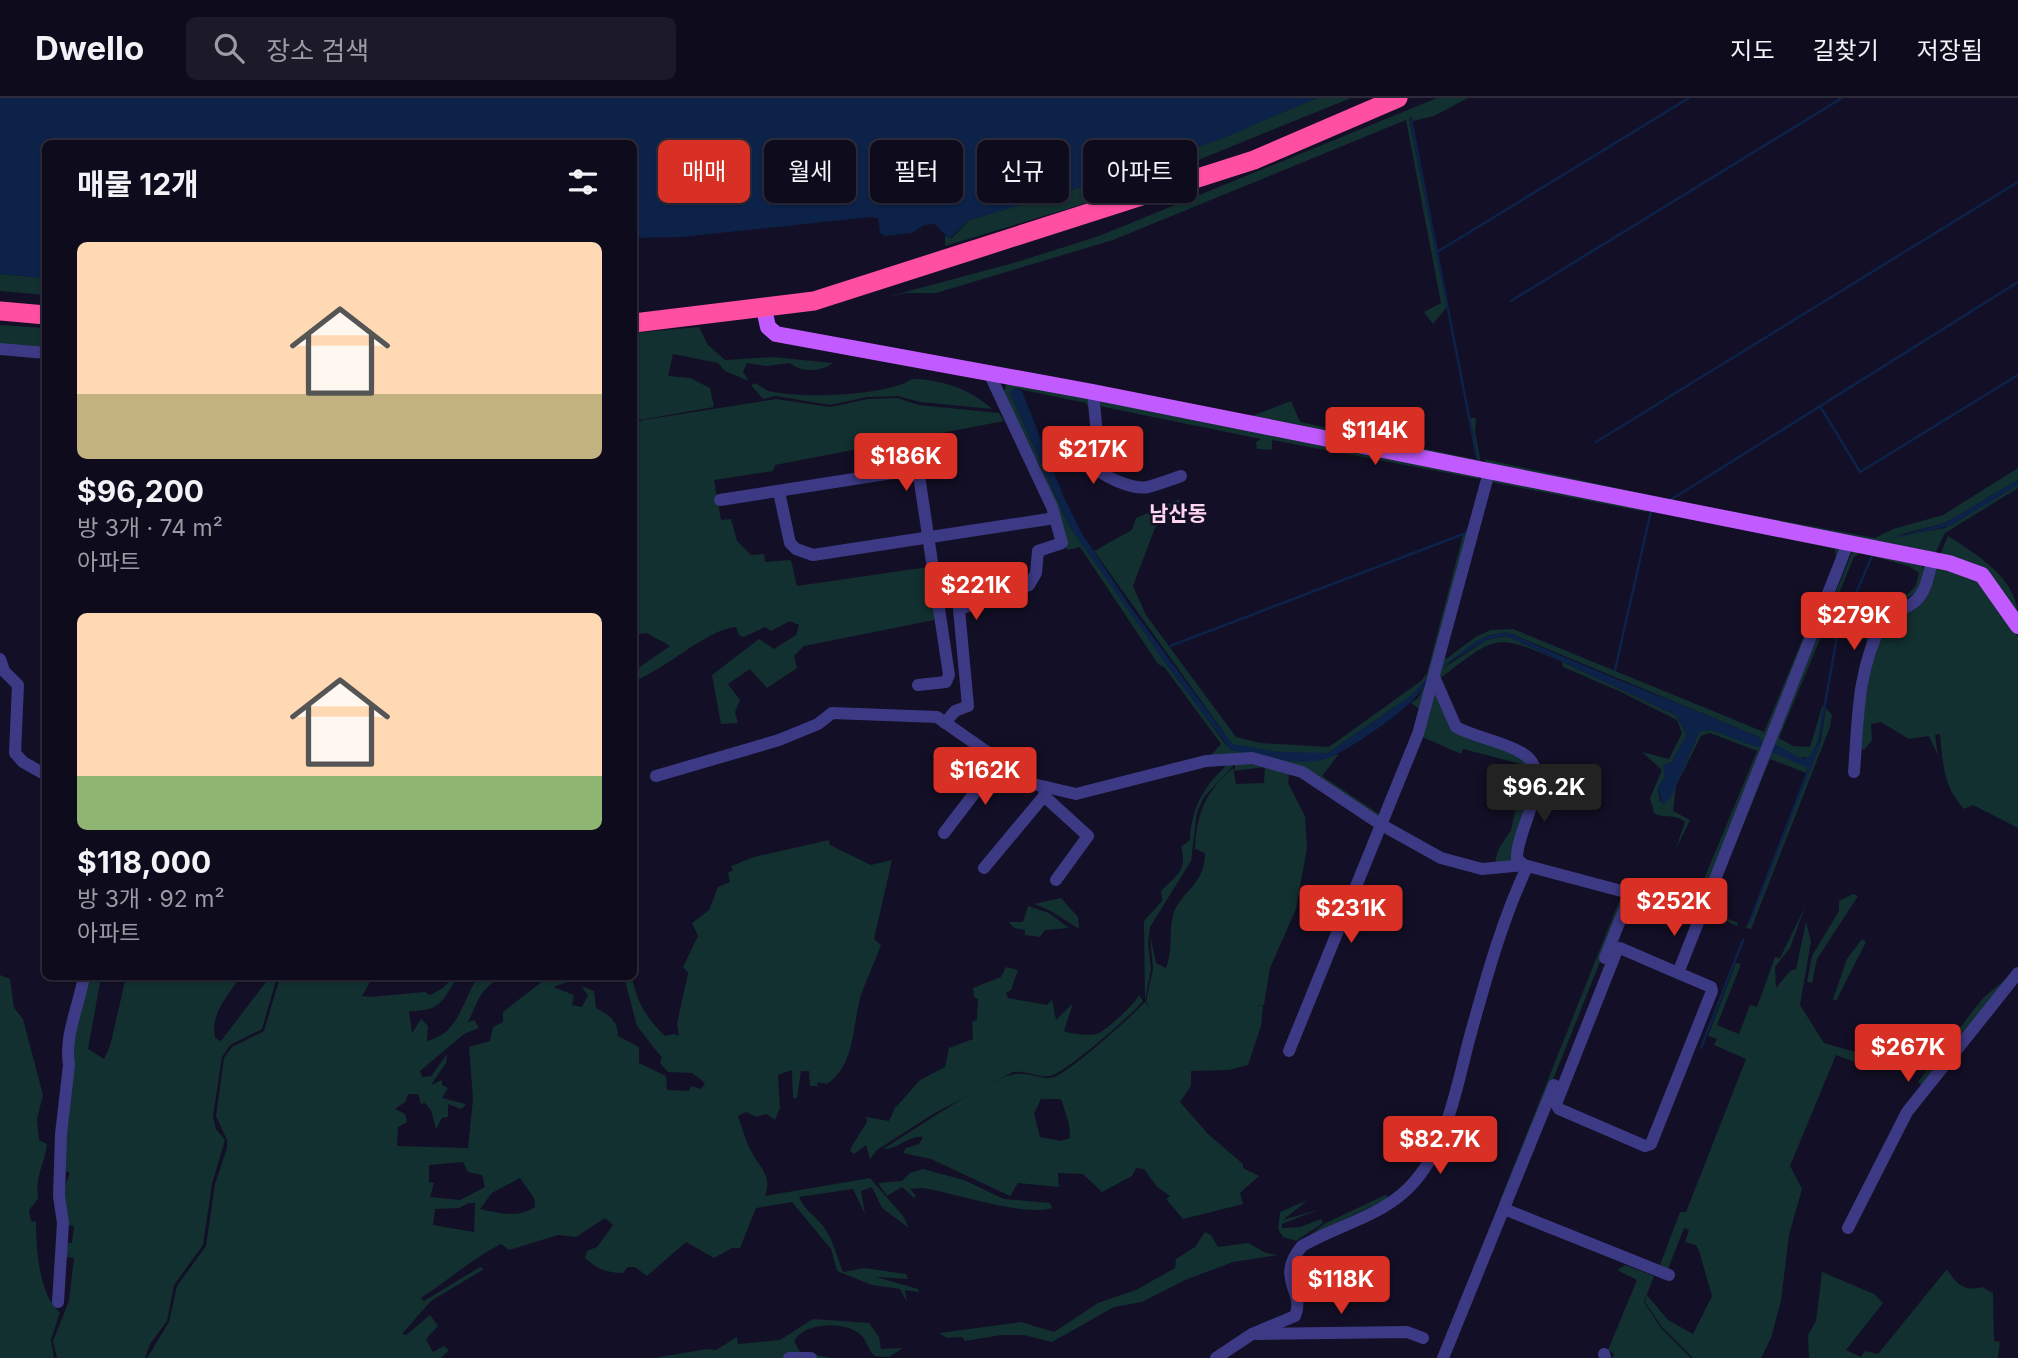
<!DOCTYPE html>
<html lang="ko">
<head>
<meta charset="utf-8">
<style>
  :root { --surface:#0e0b1c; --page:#1c1929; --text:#f1f3f6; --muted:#9b9ba3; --line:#2e2b3b; --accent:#d93025 }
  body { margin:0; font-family:Inter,"Noto Sans KR",sans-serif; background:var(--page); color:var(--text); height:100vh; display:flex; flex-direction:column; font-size:26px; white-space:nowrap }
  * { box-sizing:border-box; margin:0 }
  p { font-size:23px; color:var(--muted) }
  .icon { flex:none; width:38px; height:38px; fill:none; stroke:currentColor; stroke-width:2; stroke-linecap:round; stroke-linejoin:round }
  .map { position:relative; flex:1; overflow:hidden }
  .panel { position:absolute; left:42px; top:42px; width:595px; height:840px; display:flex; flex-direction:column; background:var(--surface); border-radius:10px; box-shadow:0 2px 5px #0004,0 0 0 2px var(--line) }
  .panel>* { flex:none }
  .banner { position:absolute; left:658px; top:42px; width:665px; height:63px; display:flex; gap:14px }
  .price { position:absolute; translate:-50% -60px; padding:0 16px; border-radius:7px; background:var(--accent); color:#fff; font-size:23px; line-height:46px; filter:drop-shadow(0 2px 4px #0008) }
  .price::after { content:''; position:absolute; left:50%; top:42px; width:21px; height:16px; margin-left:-10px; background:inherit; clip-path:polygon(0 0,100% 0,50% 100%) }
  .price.on { background:#222; color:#fff }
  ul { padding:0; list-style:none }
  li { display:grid; align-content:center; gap:14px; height:371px; padding:0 35px }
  li span { display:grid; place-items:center; height:217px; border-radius:10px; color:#555 }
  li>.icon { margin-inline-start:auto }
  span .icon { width:126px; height:126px; fill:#fffc; stroke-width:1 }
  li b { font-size:30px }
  h2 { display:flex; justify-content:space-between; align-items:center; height:84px; padding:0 35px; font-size:30px }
  .tag { padding:0 24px; border-radius:10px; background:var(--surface); box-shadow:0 2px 5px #0004,0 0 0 2px var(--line); font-size:24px; line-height:63px }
  .tag.on { background:var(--accent); color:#fff }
  header { display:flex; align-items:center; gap:42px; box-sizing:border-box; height:98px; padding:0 35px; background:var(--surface); border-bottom:2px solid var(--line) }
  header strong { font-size:33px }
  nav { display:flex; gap:38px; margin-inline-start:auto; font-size:24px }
  .search { width:490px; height:63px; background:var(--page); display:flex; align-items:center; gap:18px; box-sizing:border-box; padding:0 24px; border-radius:10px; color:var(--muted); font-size:26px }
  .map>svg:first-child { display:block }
</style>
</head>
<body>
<header>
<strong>Dwello</strong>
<div class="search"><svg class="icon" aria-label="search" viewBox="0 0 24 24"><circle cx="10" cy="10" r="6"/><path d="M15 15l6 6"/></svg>장소 검색</div>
<nav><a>지도</a><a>길찾기</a><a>저장됨</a></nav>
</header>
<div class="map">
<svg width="2018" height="1260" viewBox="0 0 2018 1260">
  <rect width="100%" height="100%" fill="#130f26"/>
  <!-- green -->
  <g fill="#12302f" fill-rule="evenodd">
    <path d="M1317,0h34l-244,99 -162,49v-10l7,2 17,-18 136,-40z"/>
    <path d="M1437,0h31l-34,18 -21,5 -1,-4 -3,1 38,189 -14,17 -9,-12 17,-9 -35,-183 -293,120 -177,53h-31l-26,6 138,-37 82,-26z"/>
    <path d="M0,176l45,4v17l-45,-4z"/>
    <path d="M0,227l45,3v20l-45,-4z"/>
    <path d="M699,229l9,18 17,15 47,-3 61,6c-12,9 -31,10 -43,0l-24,3 -19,-3 -4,9 6,9 -24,-10 -7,-8 -45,-9 -5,22 22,2 20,10 4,19 -80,14v-88z"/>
    <path d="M912,281c28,0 59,10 80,30l-72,-7 -22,-6 -31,1 -37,8 -54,-9 -13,3 -12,-14 4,-2c4,2 9,6 14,8 29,8 119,5 143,-12z"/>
    <path d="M1007,285l81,14 2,14 -4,-8 -72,-15 -3,7 57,129 158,221c38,9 76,22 113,9l-17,22 57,38 -2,3 -66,-41 -101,-20 11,-12 -56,-76 -7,-4 -78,-117 -13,3c-7,-55 -39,-106 -64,-156z"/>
    <path d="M897,300l22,7 80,8 5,8 -229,44 -2,6 -59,9 7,40 10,-1 6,22 14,14 13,-1 1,8 26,-2 6,26 131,-19 11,52 -135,27 -10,10 3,12 -30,20 -17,-19 -22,15 12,16 -5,12 3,11 -17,1 -9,-49 47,-36 15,10 22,-14 3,-10 -9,-4 -19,10 -6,-4 -21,10 -5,-2 -3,-8c-31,3 -69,42 -102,54v-10l36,-25 -23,-13 -13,2v-211l9,-4 133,-21 54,8 38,-8z"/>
    <path d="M1100,303l378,74 1,4 -207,-39v10l-15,-1 -1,-7 5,-3 -162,-33z"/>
    <path d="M1291,303l9,21 178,38 -8,-42h6l-1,13 6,33 -232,-47z"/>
    <path d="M1484,361l187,41 204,38 18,-9 50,-14 75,-47v12l-73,43 -50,13 50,-8 73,-43v3l-73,45 -10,21 -448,-89z"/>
    <path d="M1494,381l347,67 -78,197 -4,-6 -250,-104c-27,-2 -47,20 -67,36l44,-29 21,-4 169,79 11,20 -16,28 -7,2 1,12 -7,11 2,14 11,-10 28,-61 13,-1 49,17 -62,160 -5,5 -158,-47 95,22h6l2,-5 49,20 7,-1 62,-150 -47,-18 -9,3 -25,50 -3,25 17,9 -15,31 10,-29c-10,-9 -23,-3 -31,-9l-4,-15 12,-28 -20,-18 27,7 13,-26 -5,-13 -58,-29 -56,-24 -1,-5c-69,-30 -64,-27 -123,17l3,-25 4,5 31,-23 14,-6 22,-1 251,103 72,-173 -1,-10 -187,-39 -2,2 -155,-30z"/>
    <path d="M1180,401l-3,16 -12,1 -10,12 -22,58 13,29 90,122 25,6 68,4 92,-66 6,-8 36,-138 4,-2 -45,178 -11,-8 7,-5 10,-19 -16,16 -84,58 -23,1 -62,-5 -11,-5 -138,-193 38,-21 4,-12z"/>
    <path d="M1948,438c28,18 70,43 70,81l-38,-50 -40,-12z"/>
    <path d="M1853,452l68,13c13,27 -16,33 -29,47 -9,10 -29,72 -35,88l-3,-2c1,-20 15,-41 12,-60l-9,-6 17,-33c13,1 22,-5 34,-3l8,-9 3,-12 -10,-7 -49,-13 -6,4 -75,181 14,8 17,1 13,-43c2,19 -3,38 -14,53l-11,1 -24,-14z"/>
    <path d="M1934,467l42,15 42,57v191l-45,-23 -9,4c-21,-23 -21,-45 -24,-75l-5,1 3,21 -9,-20 -20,3 -28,-17 -10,2 1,16 -8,10 -7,-5 16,-89 13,-31 27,-19z"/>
    <path d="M1435,593l17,33 66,28 15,20 -19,88 -19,3 3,-13 13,-20 14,-65 -62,-16 -2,5 -41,-18z"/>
    <path d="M1826,610l6,7 -2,12 -79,202 -5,-1 74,-183z"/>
    <path d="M1771,654l37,15 -2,6 -36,-14 -60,148 6,7 22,9 -1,3 -30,-14z"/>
    <path d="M1232,664l1,4 -29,31 -7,15 -6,49 -41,66 -2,17 3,25 -6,31 -1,-79 18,-20 -1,-10c15,-15 27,-21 20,-44l9,-7c1,-30 13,-53 35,-73l-3,-4z"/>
    <path d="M1236,664l54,8 -2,13 17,33 2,32 -11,61 -26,59 -6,37 -5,1h4l-2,20 -13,39 -19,5 -38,1v15l-11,16 28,32 35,30v4l16,8 -19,17 3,11 -60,15 -17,-20 4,-3 -13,-9 -13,-18 -8,-1 -4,8 -30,16 -19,-18 -25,-1 1,14 -41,-4 -8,13 -79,-37 -28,-6 3,-5 13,-4 4,-7c-15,-2 -25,13 -40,12 39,-24 77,-52 119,-71 25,-11 36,4 52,-1 17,-6 77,-60 91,-75l5,6 -4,-7 7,-32 -3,-34 6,28 10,5c7,-17 3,-39 7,-53 7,-24 32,-29 32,-62l-10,-4c1,-35 11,-58 38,-81l3,16 28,-1 1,-16 -31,4zM1041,1001h20l8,25 1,14 -9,3 -21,-4 -6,-23z"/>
    <path d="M829,742l1,5 41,20 21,-5 -18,79 7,6c-6,17 -14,33 -20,50 -9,30 -5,69 -34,89l-9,-2 -1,4h-7l-1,-15h-8l-4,27h-4l-1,-28 -14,5 2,33 -5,12 -9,-6 -10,3 -10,-5 -8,4c4,11 7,23 12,33 9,18 23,27 15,47l105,-18 33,38 6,12 -27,-20 -10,-21 -11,4 4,23 -12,-25 -54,8c6,14 17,19 25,30 10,15 13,30 19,45l21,-4 42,6 2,5 -32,-2 42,12 1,3 -14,-2 2,12 -7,-13 -28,-4 -35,-14 -6,-22 -39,-47 -36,6 -16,40h-8l-18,10 -28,-16 -39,34 -12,-9h-7l-5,6c-16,0 -26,-4 -38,-15l2,-7 10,-4 16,-22 -8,-7 -29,19 -18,-2 -49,15 -8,-6c-29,15 -53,36 -80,54l3,3 56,-34 4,2 -53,32 -29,33 4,1 24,-20 8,11 -12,13 7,13 11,-6 5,4 -8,8h-294l22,-36 8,-36 29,-40 9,-62 12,-36v-8l-11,-24 8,-58 8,-11 32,-16 16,-54h93l-11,19 8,1 55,-5 5,3 13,-7 10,-11 4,1c-16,25 -17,33 -48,33l3,22 9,-14 7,7 -1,15c33,-8 35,-41 51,-64h22c-24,18 -19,20 -32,45l6,-2 5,8 -15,6 -44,37 2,6 9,-1 16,-22 -1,9 -15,22 11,-5v5l6,3 -6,10 24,6 -5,5 -13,-5v13l-6,1 -6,11 -5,-19 -6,-7 -4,1 -3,-10h-10l-3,8 -10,7 10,5 2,8 -9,5 -1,19 71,2 5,-49 -4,-52 21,-6 3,-14 10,-5v-10l45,-35h20v5l-15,5 21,8 -2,10 10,2 6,-12 -7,-9 13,5 2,17c13,7 22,13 22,28l21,11v16l27,13 1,14 22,1 2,-5 10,3 4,-6 -13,-10 -24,-1 -8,-9 2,-5 -25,-32 -13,-49h8c5,25 14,41 33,59l9,-2 5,2 -2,-12 11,-51 -5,-6 15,-31 -6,-13 17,-13 9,-23 12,-5 -2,-9 5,-3 -2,-4 23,-9zM463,1064l5,10 14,3 3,12 -25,13 -30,-3 4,-14 -5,-1v-17zM520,1080l14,20 1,9c-18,12 -35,6 -55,2l12,-16zM469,1105h6l-1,29 -41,-7 2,-16 24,-1z"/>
    <path d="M1853,796l5,2 -41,63 -5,24 -5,-1 5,-26 27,-45v-10z"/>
    <path d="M1621,798v13l-118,296 -4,-2z"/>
    <path d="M1061,800l17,19 1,12 -28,-18 -17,-7z"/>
    <path d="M1028,808l21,7 20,15 -24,2 -5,7 -15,-2v-5l-11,-2 -5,-6h14z"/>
    <path d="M1805,809l-15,41 -15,19 1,21 14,-17 6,-2 10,-47 5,19 -11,64 24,38 31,9 3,6 -3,4 -19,-7 -46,111 12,23 -13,46 -8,66 -10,37 -10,20h-68l-31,-31 -17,-25 2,-7 21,25 25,14 19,-38 -13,-45 -3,-6 -11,-3 4,-12 -5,-2 -16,41 -8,-4 20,-53h6l60,-153 -32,-14 3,-6 -9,-3 28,-73 5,1 -24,61 22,9 11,-29 7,2 18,-50 5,1z"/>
    <path d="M1862,841l4,3 -30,59 -3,-2 14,-40z"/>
    <path d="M1006,869l12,3 -7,20 -5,3 2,5 39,7 5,-5 4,20 17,-17 -9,28c6,3 26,5 33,3 10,-4 38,-30 42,-39l4,6c-10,13 -79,73 -93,75 -12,2 -23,-6 -37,-4l-80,42 -56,36 -7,9 -4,-14 -12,9 -4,-3 2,-5 15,-24 -1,-5 23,4 6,-13 25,-28 25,-13 4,-19 24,-9 -1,-17 5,-2 1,-21 -4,-2 -1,-9 28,-11z"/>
    <path d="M2013,875l-90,113 -5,-4 65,-84z"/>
    <path d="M0,877l10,4 4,29 9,11 20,76 -6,24 2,21 8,4c-3,22 -12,31 -9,55l-9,11 2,11 5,1c0,24 3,75 24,90l-9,28 3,18h-54z"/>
    <path d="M87,879h14l-13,72 16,10 6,-13 16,-69h114c-12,20 -30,35 -25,61l6,3 45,-59 11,-5 -15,52 -32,16 -8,12 -9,59 3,13 9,11 -13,44 -9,61 -29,40 -7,36 -17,23 -5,14h-88l-4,-17 16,-40 5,-43 -10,-1 1,-15 7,1 2,-17 -7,-1 -6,-29 9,-23 -4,-2c-4,-67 6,-130 21,-194z"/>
    <path d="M923,1071l41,11 40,19 46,4 2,5c-27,9 -98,-15 -129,-20l-13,1 6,7 -2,2 -12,-11 -15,9 -9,-13 24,-2 8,-8z"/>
    <path d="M1385,1097l5,3 -80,37 14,-11z"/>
    <path d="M1308,1102l-25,20 37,-11 -38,15v4l18,-1 21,-8 2,4 -27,18 -13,-4 -5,-8 2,-17z"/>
    <path d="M1205,1134l6,3 7,12 30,-4 18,10 12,2 -45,7 -48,18 -43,22 -28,5 -62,35 -28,-7h-23l-36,6 -3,-4 -15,1 -8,-5 82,-11 33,10 44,-29 38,-13 39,-22 1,-9 19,-12z"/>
    <path d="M1625,1167l29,11 -10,26 17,26 30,30h-79l2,-4 -6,-4 29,-70 -20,-10z"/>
    <path d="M1947,1171c9,15 17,23 35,18l11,6 1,48 6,1 -2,16h-189l-1,-23 8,-14 6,-49 52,22 9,9 -37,47 15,7 4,-6 13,3z"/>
    <path d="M813,1221l56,4 10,14 2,12 22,-1 -14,9 -14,-1c-7,-5 -8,-16 -15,-22 -16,-13 -56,-12 -66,7l6,11 32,6h-178l53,-9 9,1 21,-13 1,7 42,-4z"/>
  </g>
  <!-- water -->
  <g fill="#0c2248">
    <path d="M0,0h1317l-96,41 -116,41 -136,40 -20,19 -14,-15 -11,1 -12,8 -27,3 -5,-3 -2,-15 -7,-1 -189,20 -48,1v-94h-588l-1,134 -45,-4z"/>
    <path d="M1014,290l8,3 41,104 18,37 49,74 102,138 47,8 49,1 84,-58 15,-17c0,21 -82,76 -104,82 -28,6 -65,-5 -92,-10l-63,-83 -100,-143 -57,-129 -1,-4z"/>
    <path d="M2018,382v5l-68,41 -65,14 60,-17z"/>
    <path d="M1499,535h10c82,37 167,69 250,104l4,6 -2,4h-5l-44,-17 -12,1 -29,66 -8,8 -5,-17 7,-11 -2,-12 8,-2 16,-29 -11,-19 -169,-79 -21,4 -46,28 38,-28z"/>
    <path d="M1819,643l1,4 -70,179 -2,-1 60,-155 -37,-16 3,-8 29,15 6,-2z"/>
  </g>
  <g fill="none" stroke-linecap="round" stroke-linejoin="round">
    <!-- stream -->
    <g stroke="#0c2248" stroke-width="2.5">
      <path d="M1411,21l66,339"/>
      <path d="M1437,154l252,-154"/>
      <path d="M1511,203l331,-203"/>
      <path d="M1820,308l40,66 158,-97"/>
      <path d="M1596,344l422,-260"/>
      <path d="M1672,401l346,-217"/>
      <path d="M1170,548l296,-113 2,-5"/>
      <path d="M1615,572l36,-159"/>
      <path d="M1818,645l19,-106 35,-81"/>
      <path d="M1701,950l42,-108"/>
    </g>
    <!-- minor -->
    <g stroke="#3d3a85" stroke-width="12">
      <path d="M0,251l46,4"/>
      <path d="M1093,294l5,54 -7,18c10,12 41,26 57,23 11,-3 22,-7 33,-11"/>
      <path d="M779,394l11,51 6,6 17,6 242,-37"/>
      <path d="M720,402l198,-31 31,206 -3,7 -28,3"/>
      <path d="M0,561l4,12 14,14 -3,68 8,9 23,13"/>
      <path d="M1434,579l22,50c21,11 46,14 66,26 36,21 -7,77 -5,106l7,6 120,32 56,22"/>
      <path d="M945,625l10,-12 13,-5 -9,-97 70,-24 7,-12 2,-22 24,-8 -10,-36 -62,-132"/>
      <path d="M1854,674c4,-50 3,-103 28,-148 8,-12 20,-13 31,-21 13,-9 16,-29 19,-43"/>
      <path d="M656,678l123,-36 39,-16 14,-11 105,4 96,67 43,10 130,-33 46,-3 50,14 78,52 61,34 41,11 42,-4"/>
      <path d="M1044,698l44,40 -32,44"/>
      <path d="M944,735l55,-72"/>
      <path d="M984,770l60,-72 1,-7"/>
      <path d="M1605,860l26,-65"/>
      <path d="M1678,875l-58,-25 -3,2 -61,154 3,5 86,37 6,-2 61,-153 -1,-4 -33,-14 170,-430"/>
      <path d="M1289,953l129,-317 71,-262"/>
      <path d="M1504,1111l165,66"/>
      <path d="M1848,1130l59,-116 111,-139"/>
      <path d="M58,1204l5,-79 -4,-27 2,-62 8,-69c-5,-29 10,-59 15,-89"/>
      <path d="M1257,1236l150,-2 16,6"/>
      <path d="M1604,1256l1,4"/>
      <path d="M789,1260h22"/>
      <path d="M1216,1260l36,-24 43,-18c11,-24 -21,-37 7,-70 32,-19 72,-28 100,-52 46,-39 54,-109 70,-165 15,-54 31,-111 55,-162"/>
      <path d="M1443,1260l111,-273"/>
    </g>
    <!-- major -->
    <path stroke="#c25bff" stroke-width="16" d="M764,211l4,18 8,7 317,58 856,171 33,12 36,51"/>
    <!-- highway -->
    <g stroke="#ff4fa3" stroke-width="19">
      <path d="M0,213l46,4"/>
      <path d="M634,225l180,-22 440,-141 144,-62"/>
    </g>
  </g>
  <g text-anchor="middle" stroke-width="5" stroke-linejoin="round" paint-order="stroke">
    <!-- quarter labels -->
    <g font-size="21" font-weight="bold" fill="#ffd6f0" stroke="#130f26">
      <text x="1178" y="423">남산동</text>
    </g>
  </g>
</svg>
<b class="price" style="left:1375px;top:369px">$114K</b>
<b class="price" style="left:1093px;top:388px">$217K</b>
<b class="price" style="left:906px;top:395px">$186K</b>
<b class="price" style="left:976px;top:524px">$221K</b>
<b class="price" style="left:1854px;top:554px">$279K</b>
<b class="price" style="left:985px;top:709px">$162K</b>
<b class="price on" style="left:1544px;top:726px">$96.2K</b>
<b class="price" style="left:1674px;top:840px">$252K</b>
<b class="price" style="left:1351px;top:847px">$231K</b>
<b class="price" style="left:1908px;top:986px">$267K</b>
<b class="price" style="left:1440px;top:1078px">$82.7K</b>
<b class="price" style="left:1341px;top:1218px">$118K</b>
<div class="banner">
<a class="tag on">매매</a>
<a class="tag">월세</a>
<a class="tag">필터</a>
<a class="tag">신규</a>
<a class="tag">아파트</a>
</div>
<section class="panel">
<h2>매물 12개<svg class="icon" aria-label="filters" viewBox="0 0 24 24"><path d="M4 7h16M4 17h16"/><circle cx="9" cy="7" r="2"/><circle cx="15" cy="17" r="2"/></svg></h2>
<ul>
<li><span style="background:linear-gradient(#ffd9b3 70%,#c2b280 0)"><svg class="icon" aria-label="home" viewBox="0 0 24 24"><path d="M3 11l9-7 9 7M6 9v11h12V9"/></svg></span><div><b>$96,200</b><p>방 3개 · 74 m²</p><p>아파트</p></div></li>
<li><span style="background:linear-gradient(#ffd9b3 75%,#8fb573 0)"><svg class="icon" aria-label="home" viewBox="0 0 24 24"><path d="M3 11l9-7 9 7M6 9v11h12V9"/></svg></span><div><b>$118,000</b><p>방 3개 · 92 m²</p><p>아파트</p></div></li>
</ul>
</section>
</div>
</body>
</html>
